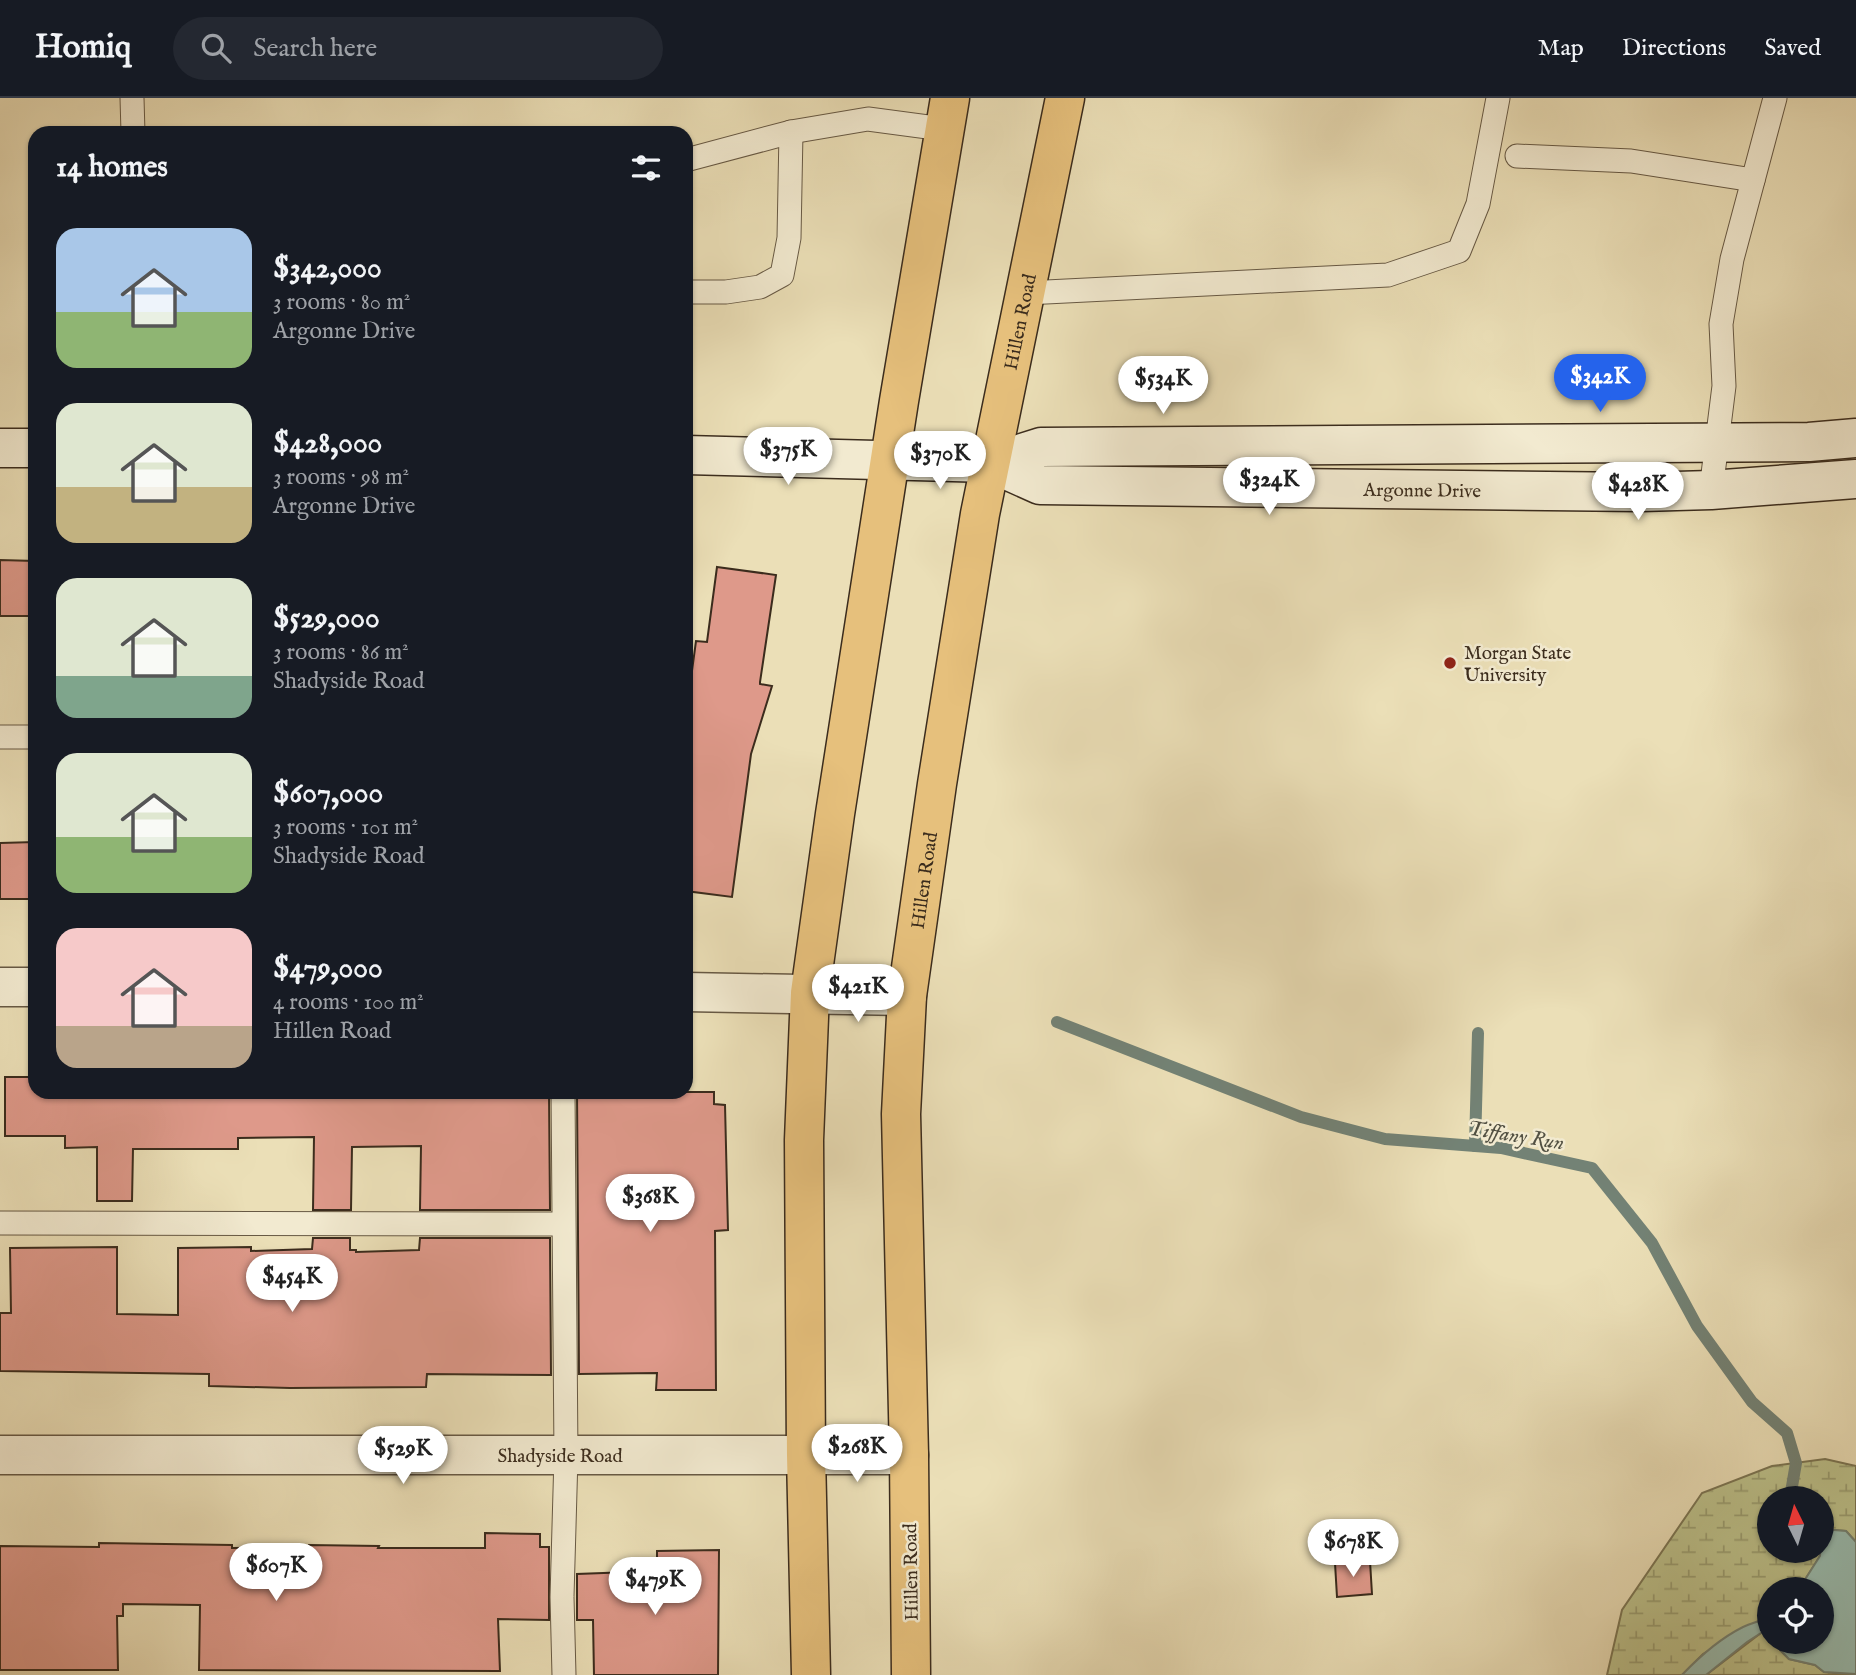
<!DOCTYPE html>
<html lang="en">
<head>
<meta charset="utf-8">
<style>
  :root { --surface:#171b24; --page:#242831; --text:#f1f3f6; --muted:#9ea1a6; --line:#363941; --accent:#2563eb }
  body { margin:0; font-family:"IM FELL English",serif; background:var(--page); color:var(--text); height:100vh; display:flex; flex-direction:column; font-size:26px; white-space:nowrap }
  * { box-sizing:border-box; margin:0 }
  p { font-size:23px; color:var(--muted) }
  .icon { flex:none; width:38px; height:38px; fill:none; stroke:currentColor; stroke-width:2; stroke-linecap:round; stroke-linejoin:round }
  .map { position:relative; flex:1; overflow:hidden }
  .details { position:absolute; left:28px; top:28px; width:665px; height:973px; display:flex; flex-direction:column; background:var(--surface); border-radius:21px; box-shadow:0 2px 5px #0004 }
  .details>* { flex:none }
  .needle { width:46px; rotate:355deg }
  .controls { position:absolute; left:1757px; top:1388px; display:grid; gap:14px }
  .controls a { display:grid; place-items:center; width:77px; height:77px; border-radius:50%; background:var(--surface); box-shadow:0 2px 5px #0004; font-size:35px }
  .price { position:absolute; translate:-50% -60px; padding:0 16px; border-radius:24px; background:#fff; color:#222; font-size:23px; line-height:46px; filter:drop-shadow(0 2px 4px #0008) }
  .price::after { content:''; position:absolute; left:50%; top:42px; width:21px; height:16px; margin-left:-10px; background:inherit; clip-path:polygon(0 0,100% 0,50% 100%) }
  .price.on { background:var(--accent); color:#fff }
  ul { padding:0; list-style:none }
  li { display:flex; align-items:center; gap:21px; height:175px; padding:0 28px }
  li span { display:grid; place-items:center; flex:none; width:196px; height:140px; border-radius:21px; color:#555 }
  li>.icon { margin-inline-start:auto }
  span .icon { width:84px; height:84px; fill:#fffc; stroke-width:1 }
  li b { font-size:30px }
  h2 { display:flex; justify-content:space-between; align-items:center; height:84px; padding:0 28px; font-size:30px }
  header { display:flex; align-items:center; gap:42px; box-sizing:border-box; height:98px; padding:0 35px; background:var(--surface); border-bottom:2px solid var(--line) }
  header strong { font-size:33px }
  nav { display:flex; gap:38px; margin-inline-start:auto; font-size:24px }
  .search { width:490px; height:63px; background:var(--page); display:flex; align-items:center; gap:18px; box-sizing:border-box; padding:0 24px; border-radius:38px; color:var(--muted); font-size:26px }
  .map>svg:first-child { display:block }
</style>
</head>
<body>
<header>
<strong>Homiq</strong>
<div class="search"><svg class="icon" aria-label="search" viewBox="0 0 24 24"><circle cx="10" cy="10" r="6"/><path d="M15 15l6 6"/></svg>Search here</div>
<nav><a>Map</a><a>Directions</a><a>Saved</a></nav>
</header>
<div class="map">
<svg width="1856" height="1577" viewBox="0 0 1856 1577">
  <defs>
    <pattern id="wetland-marsh" width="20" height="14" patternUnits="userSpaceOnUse" patternTransform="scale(1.75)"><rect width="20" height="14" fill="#bcc18b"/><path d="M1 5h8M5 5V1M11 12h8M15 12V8" fill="none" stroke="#9a9d71"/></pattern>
  </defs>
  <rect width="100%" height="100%" fill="#ebdfb7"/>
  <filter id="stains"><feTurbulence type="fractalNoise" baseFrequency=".00286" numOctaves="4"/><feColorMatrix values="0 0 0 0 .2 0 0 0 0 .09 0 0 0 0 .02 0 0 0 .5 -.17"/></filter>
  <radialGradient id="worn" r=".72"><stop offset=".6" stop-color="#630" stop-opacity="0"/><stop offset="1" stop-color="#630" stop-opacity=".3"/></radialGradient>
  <!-- wetland -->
  <g fill="url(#wetland-marsh)" stroke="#7c7654" stroke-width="2">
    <path d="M1825,1361l31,7v76l-10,-11 -24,-2v-31h-53v52l50,1 1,5 -21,33h-30v28l-66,37 -21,21h-75l15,-65 80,-117 70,-27z"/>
    <path d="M1761,1535h8v9h8l3,8 9,9 26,6 9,7 32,3h-150z"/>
  </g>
  <!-- water -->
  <g fill="#98bcb0" stroke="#738275" stroke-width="2">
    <path d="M1822,1431l24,2 10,11v132l-32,-2 -9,-7 -26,-6 -9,-9 -3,-8h45v-53h-23l21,-33z"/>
    <path d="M1769,1519v16h-8l-14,9 -41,33h-24c18,-19 37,-36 61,-48 8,-4 18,-6 26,-10z"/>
  </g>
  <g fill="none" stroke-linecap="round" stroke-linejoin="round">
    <!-- stream -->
    <g stroke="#738275" stroke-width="12">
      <path d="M1057,924l244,95 84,22 116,9 91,20 60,75 45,83 55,76 35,31 9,30 -6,35"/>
      <path d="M1475,1048l3,-113"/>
    </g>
  </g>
  <!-- building -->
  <g fill="#de998a" stroke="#3b2c1d" stroke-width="2">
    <path d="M0,462l35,1v55h-35z"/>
    <path d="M717,469l59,8 -16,107v2l12,2 -21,68 -19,143 -46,-6v-176l10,-74 11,1z"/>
    <path d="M35,744v57h-35v-56z"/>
    <path d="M5,979h30v15h514l1,118h-130l1,-64 -69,1 -1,63h-38l1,-73 -76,1v11h-105l-1,52h-35v-54l-32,1v-12h-60z"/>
    <path d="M577,994h137v12l11,1 3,125 -13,1 1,159h-60l1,-17 -78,1z"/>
    <path d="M313,1140h37v12h6v2l63,-2 1,-12h130l1,137 -124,-1 -1,13 -136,1 -81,-2v-12l-209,-3v-58h11l-1,-65 107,-1v67l61,1v-67l73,-1v4l61,-2z"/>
    <path d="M485,1435l55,1v13h9v73l-51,-1 2,52 -301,-1 1,-65 -77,-1v12h-6l1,54h-118v-124l99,1v-4l133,2v3l77,-1v-2l70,1 -1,2h107z"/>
    <path d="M719,1452l-1,125h-124l-1,-55h-16v-46l80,-3v-20z"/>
    <path d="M1370,1463l2,33 -35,3 -2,-34z"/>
  </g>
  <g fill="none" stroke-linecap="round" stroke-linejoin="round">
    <!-- lane casing -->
    <g stroke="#675944" stroke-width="25">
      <g id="lane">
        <path d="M132,0l1,35"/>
        <path d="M1517,58l114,5 122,19"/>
        <path d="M686,62l105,-28 77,-13 75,10"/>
        <path d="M686,194h40l34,-5 22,-12 7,-37 2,-106"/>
        <path d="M1026,195l362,-18 71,-24 19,-47 20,-106"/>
        <path d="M1711,392l13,-104 -3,-62 11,-65 43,-161"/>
        <path d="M0,639h35"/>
        <path d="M563,994l3,364 -4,141 2,78"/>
        <path d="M0,1125l563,1"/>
      </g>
    </g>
    <!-- street casing -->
    <g stroke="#675944" stroke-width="41">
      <g id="street">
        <path d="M0,889h35"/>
        <path d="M686,894l221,4"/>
        <path id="s1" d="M0,1357h909"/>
      </g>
    </g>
    <!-- secondary casing -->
    <g stroke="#3b2c1d" stroke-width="41">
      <g id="secondary">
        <path d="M0,350h35"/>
        <path d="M686,357l305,8 50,-16 768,-5 47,-4"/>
        <path id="s2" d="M991,365l49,22 601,7 70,-2 145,-11"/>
      </g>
    </g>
    <!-- primary casing -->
    <g stroke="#3b2c1d" stroke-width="41">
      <g id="primary">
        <path d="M811,1577l-5,-220 -2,-315 6,-147 25,-179 64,-413 51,-303"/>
        <path id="s3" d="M911,1577l-2,-220 -8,-341 6,-118 30,-212 43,-270 85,-416"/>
      </g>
    </g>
    <!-- lane -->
    <use href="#lane" stroke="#f2ead0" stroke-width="23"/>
    <!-- street -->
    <use href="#street" stroke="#f2ead0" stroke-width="38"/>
    <!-- secondary -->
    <use href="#secondary" stroke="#f2ead0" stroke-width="38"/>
    <!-- primary -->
    <use href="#primary" stroke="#e6c07c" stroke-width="38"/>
  </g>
  <!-- markers -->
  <circle fill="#8f2418" stroke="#f2ead0" stroke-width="2.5" cx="1450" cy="565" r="7"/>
  <g text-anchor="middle" stroke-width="5" stroke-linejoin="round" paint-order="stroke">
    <!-- street labels -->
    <g font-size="19" fill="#3b2c1d" stroke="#f2ead0">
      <text dy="7" stroke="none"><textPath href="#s3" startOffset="1363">Hillen Road</textPath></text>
      <text dy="7" stroke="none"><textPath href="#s2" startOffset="436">Argonne Drive</textPath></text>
      <text dy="7" stroke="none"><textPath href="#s3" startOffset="796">Hillen Road</textPath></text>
      <text dy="7" stroke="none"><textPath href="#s1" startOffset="560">Shadyside Road</textPath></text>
      <text transform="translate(910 1474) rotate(-91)" y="7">Hillen Road</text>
    </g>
    <!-- poi labels -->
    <g font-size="19" fill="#3b2c1d" stroke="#f2ead0" text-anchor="start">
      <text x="1464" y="561">Morgan State<tspan x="1464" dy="22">University</tspan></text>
    </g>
    <!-- water labels -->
    <g font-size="21" font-style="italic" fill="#525042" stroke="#f2ead0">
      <text transform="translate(1516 1037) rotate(9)" y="7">Tiffany Run</text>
    </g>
  </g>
  <rect width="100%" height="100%" filter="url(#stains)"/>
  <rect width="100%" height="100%" fill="url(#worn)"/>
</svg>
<div class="controls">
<a><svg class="needle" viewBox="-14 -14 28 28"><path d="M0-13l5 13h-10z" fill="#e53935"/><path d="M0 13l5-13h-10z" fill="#9ea1a6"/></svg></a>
<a><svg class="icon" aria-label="locate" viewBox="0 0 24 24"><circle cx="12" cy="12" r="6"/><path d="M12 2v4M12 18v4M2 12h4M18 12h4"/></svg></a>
</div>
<b class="price on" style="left:1600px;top:316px">$342K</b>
<b class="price" style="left:1163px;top:318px">$534K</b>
<b class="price" style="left:788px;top:389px">$375K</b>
<b class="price" style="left:940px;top:393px">$370K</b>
<b class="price" style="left:1269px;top:419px">$324K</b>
<b class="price" style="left:1638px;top:424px">$428K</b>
<b class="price" style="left:858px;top:926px">$421K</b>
<b class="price" style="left:650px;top:1136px">$368K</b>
<b class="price" style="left:292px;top:1216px">$454K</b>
<b class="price" style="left:857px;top:1386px">$268K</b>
<b class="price" style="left:403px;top:1388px">$529K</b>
<b class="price" style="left:1353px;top:1481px">$678K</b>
<b class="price" style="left:276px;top:1505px">$607K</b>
<b class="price" style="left:655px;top:1519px">$479K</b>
<section class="details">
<h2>14 homes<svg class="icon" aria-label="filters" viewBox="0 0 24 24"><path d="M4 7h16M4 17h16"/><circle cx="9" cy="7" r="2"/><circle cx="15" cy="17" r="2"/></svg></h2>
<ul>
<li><span style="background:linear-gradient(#a9c7e8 60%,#8fb573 0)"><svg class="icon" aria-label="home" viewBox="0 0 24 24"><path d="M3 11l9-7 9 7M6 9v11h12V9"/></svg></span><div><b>$342,000</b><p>3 rooms · 80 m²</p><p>Argonne Drive</p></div></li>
<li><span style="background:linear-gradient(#dfe7d0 60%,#c2b280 0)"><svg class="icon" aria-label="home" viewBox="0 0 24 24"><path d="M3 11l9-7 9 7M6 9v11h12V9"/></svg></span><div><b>$428,000</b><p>3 rooms · 98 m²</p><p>Argonne Drive</p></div></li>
<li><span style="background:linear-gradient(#dfe7d0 70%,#7fa58c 0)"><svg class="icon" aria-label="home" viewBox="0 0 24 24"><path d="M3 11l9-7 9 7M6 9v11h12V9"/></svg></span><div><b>$529,000</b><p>3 rooms · 86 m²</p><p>Shadyside Road</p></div></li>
<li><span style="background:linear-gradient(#dfe7d0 60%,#8fb573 0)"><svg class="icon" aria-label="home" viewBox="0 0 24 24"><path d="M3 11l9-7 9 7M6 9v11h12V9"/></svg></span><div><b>$607,000</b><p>3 rooms · 101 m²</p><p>Shadyside Road</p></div></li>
<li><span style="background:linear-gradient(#f6c9c9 70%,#b9a48a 0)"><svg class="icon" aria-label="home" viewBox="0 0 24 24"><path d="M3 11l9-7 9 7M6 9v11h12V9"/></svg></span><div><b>$479,000</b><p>4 rooms · 100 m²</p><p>Hillen Road</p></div></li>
</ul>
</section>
</div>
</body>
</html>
